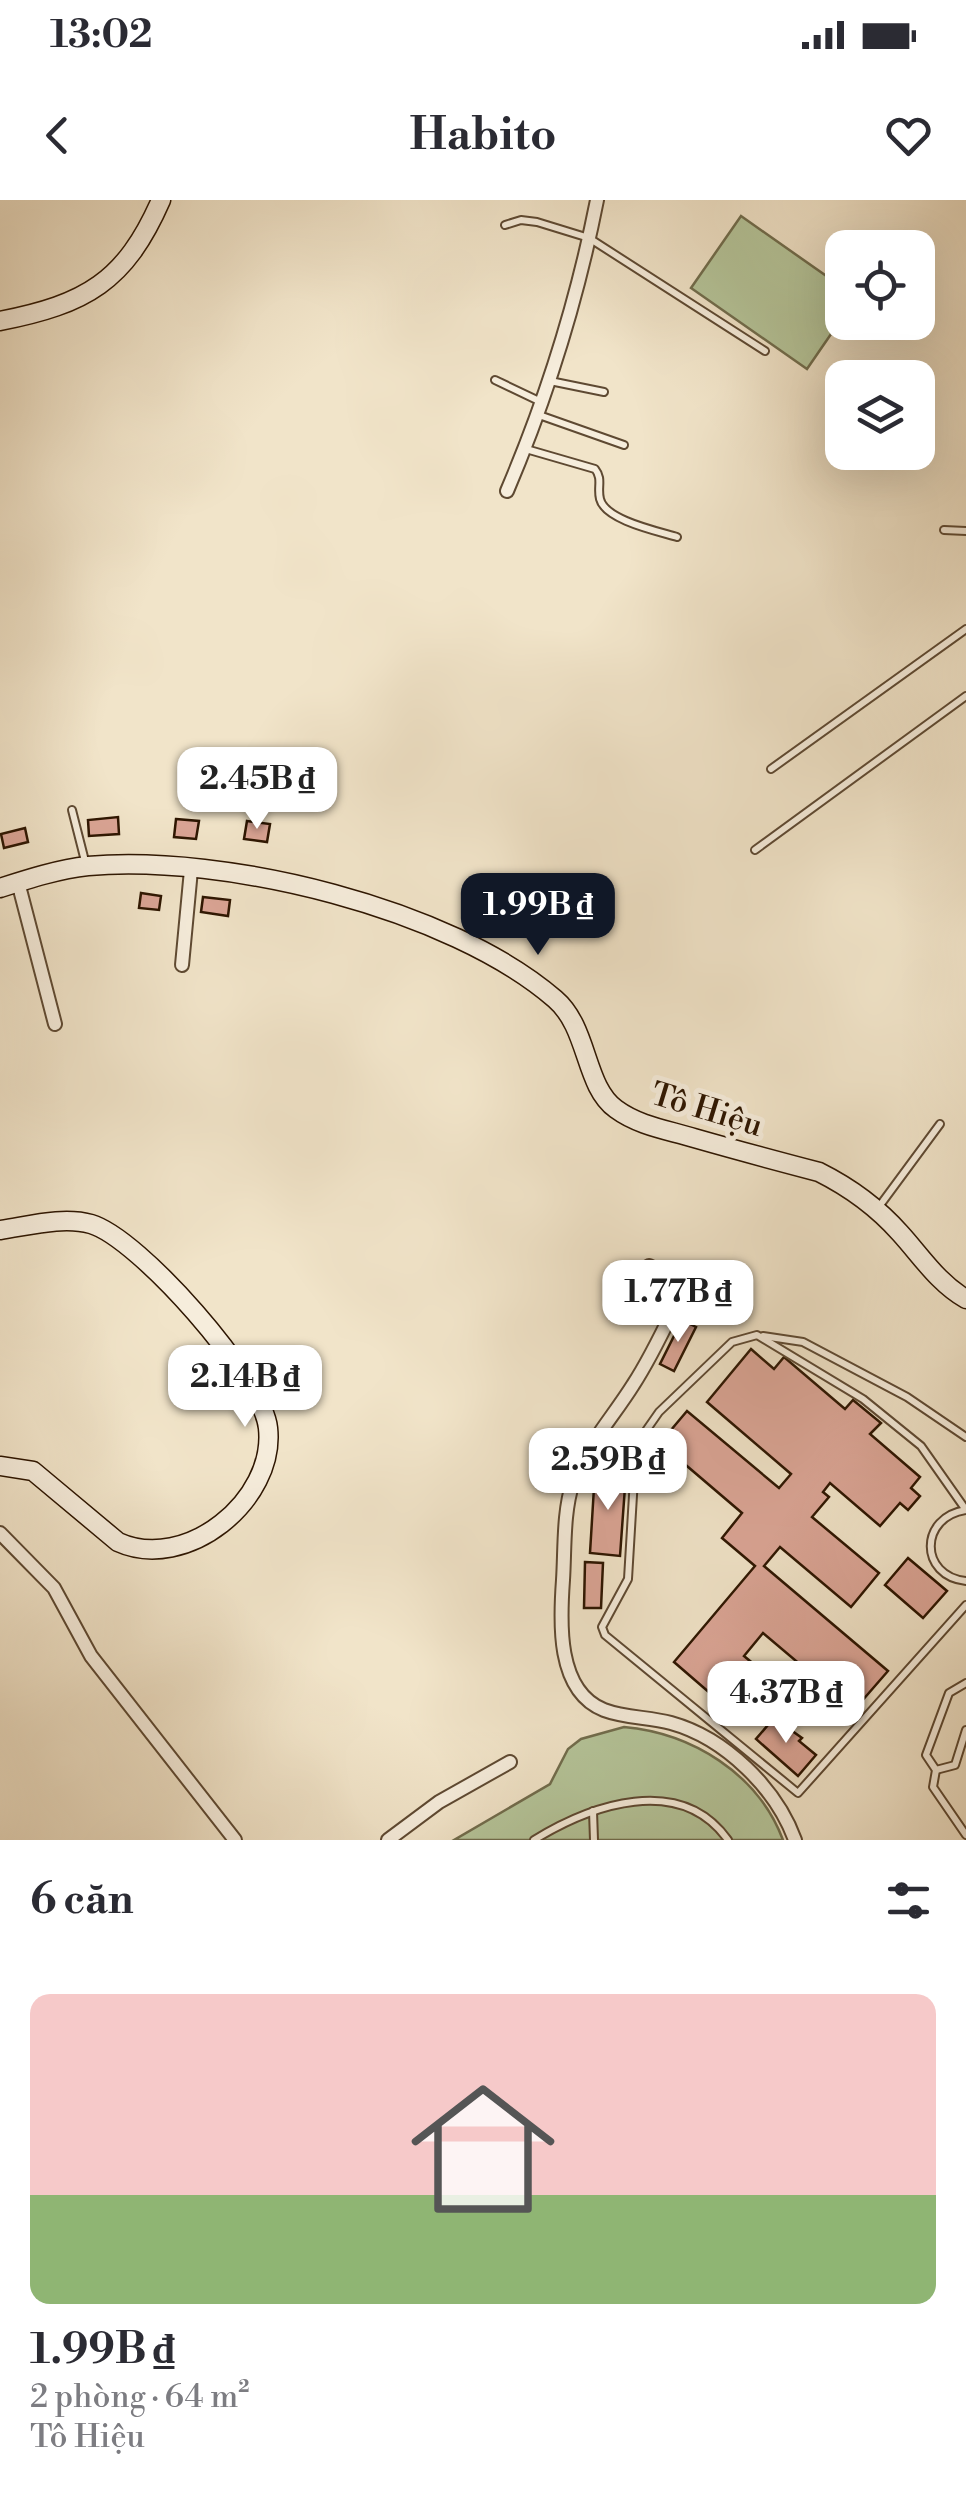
<!DOCTYPE html>
<html lang="vi">
<head>
<meta charset="utf-8">
<style>
  :root { --surface:#fff; --page:#f7f7f7; --text:#2b2b33; --muted:#7c7c81; --accent:#111827 }
  body { margin:0; font-family:"Libre Bodoni",serif; background:var(--page); color:var(--text); height:100vh; display:flex; flex-direction:column; font-size:38px; white-space:nowrap }
  * { box-sizing:border-box; margin:0 }
  p { font-size:32px; color:var(--muted) }
  .icon { flex:none; width:55px; height:55px; fill:none; stroke:currentColor; stroke-width:2; stroke-linecap:round; stroke-linejoin:round }
  .map { position:relative; height:1640px; overflow:hidden }
  .panel { display:flex; flex-direction:column; background:var(--surface); flex:1 }
  .panel>* { flex:none }
  .tools { position:absolute; left:825px; top:30px; display:grid; gap:20px }
  .tools a { display:grid; place-items:center; width:110px; height:110px; border-radius:20px; background:var(--surface); box-shadow:0 10px 40px #0002; font-size:50px }
  .price { position:absolute; translate:-50% -85px; padding:0 22px; border-radius:20px; background:#fff; color:#222; font-size:32px; line-height:65px; filter:drop-shadow(0 2px 5px #0008) }
  .price::after { content:''; position:absolute; left:50%; top:60px; width:30px; height:22px; margin-left:-15px; background:inherit; clip-path:polygon(0 0,100% 0,50% 100%) }
  .price.current { background:var(--accent); color:#fff }
  ul { padding:0; list-style:none }
  li { display:grid; align-content:center; gap:20px; height:530px; padding:0 30px }
  li span { display:grid; place-items:center; height:310px; border-radius:20px; color:#555 }
  li>.icon { margin-inline-start:auto }
  span .icon { width:180px; height:180px; fill:#fffc; stroke-width:1 }
  li b { font-size:42px }
  h2 { display:flex; justify-content:space-between; align-items:center; height:120px; padding:0 30px; font-size:42px }
  .status { display:flex; justify-content:space-between; align-items:center; height:70px; padding:0 50px; background:var(--surface); direction:ltr }
  .status svg { height:28px; fill:currentColor }
  header { display:flex; justify-content:space-between; align-items:center; height:130px; padding:0 30px; background:var(--surface); font-size:45px; font-weight:700 }
  .map>svg:first-child { display:block }
</style>
</head>
<body>
<div class="status"><b>13:02</b><svg viewBox="0 0 49 12"><path d="M0 12V9h3v3zM5 12V6h3v6zM10 12V3h3v9zM15 12V0h3v12zM26 1h20v11H26zM47 4h2v5h-2z"/></svg></div>
<header><svg class="icon" aria-label="back" viewBox="0 0 24 24"><path d="M15 5l-7 7 7 7"/></svg>Habito<svg class="icon" aria-label="heart" viewBox="0 0 24 24"><path d="M12 20l-8-8c-3-5 5-10 8-4 3-6 11-1 8 4z"/></svg></header>
<div class="map">
<svg width="966" height="1640" viewBox="0 0 966 1640">
  <rect width="100%" height="100%" fill="#f1e4c9"/>
  <filter id="stains"><feTurbulence type="fractalNoise" baseFrequency=".002" numOctaves="4"/><feColorMatrix values="0 0 0 0 .2 0 0 0 0 .09 0 0 0 0 .02 0 0 0 .5 -.17"/></filter>
  <radialGradient id="worn" r=".72"><stop offset=".6" stop-color="#630" stop-opacity="0"/><stop offset="1" stop-color="#630" stop-opacity=".3"/></radialGradient>
  <!-- green -->
  <g fill="#b5c59a" stroke="#716d4d" stroke-width="2.5">
    <path d="M741,16l101,71v31l-35,51 -116,-81z"/>
    <path d="M624,1527c67,6 134,46 159,113h-329l96,-56 18,-35 13,-10z"/>
  </g>
  <!-- building -->
  <g fill="#dba596" stroke="#2d1500" stroke-width="2.5">
    <path d="M118,617l1,17 -30,2 -1,-16z"/>
    <path d="M176,619l23,2 -3,18 -22,-2z"/>
    <path d="M247,621l23,3 -3,18 -23,-3z"/>
    <path d="M25,628l3,14 -24,6 -3,-14z"/>
    <path d="M141,693l20,3 -2,14 -20,-2z"/>
    <path d="M203,697l27,3 -2,16 -27,-4z"/>
    <path d="M682,1120l14,7 -22,44 -14,-7z"/>
    <path d="M751,1149l23,20 10,-12 61,52 8,-9 28,23 -11,11 50,43 -9,11 9,8 -12,14 -8,-7 -20,23 -50,-43 -7,9 6,5 -17,20 67,56 -28,34 -71,-60 -16,19 124,105 -34,39 -91,-77 -19,23 12,10 -9,10 13,10 -16,19 -24,-21 -9,10 -37,-32 81,-96 -33,-28 20,-25 -82,-70 27,-32 92,77 12,-14 -84,-72z"/>
    <path d="M595,1271l31,2 -6,83 -30,-3z"/>
    <path d="M908,1358l39,33 -24,27 -38,-33z"/>
    <path d="M585,1362l18,1 -2,45h-17z"/>
    <path d="M774,1518l28,20 -3,3 17,14 -18,21 -42,-37z"/>
  </g>
  <g fill="none" stroke-linecap="round" stroke-linejoin="round">
    <!-- lane casing -->
    <g stroke="#5e4932" stroke-width="10">
      <g id="lane">
        <path d="M505,25l16,-5 16,2 52,16 176,113"/>
        <path d="M495,180l44,21"/>
        <path d="M550,181l54,11"/>
        <path d="M539,215l85,30"/>
        <path d="M526,249l69,20c8,10 2,18 5,30 5,21 57,32 77,38"/>
        <path d="M944,330l22,1"/>
        <path d="M771,569l195,-140"/>
        <path d="M72,610l14,55"/>
        <path d="M755,650l211,-154"/>
        <path d="M878,1008l62,-84"/>
        <path d="M763,1136l40,6 104,55 59,40"/>
        <path d="M966,1310l-45,-64 -58,-47 -106,-64 -25,7 -73,70 -23,33 -8,134 -26,48 3,8 193,158 168,-188"/>
        <path d="M966,1310c-47,7 -47,66 0,71"/>
        <path d="M966,1483l-17,10 -23,62 10,15 -3,17 33,48"/>
        <path d="M936,1570l19,-5 11,-35"/>
        <path d="M593,1611l1,29"/>
        <path d="M534,1640c57,-35 146,-67 194,0"/>
      </g>
    </g>
    <!-- street casing -->
    <g stroke="#5e4932" stroke-width="16">
      <g id="street">
        <path d="M507,291c40,-94 70,-190 90,-291"/>
        <path d="M18,682l37,142"/>
        <path d="M182,765l9,-95"/>
        <path d="M649,1066l37,18c-17,34 -32,69 -53,101 -20,32 -47,61 -60,97 -10,30 -8,67 -10,98 -3,41 -7,111 41,130 21,8 45,7 67,13 54,15 105,65 124,117"/>
        <path d="M0,1333l54,55 37,68 144,184"/>
        <path d="M388,1640l51,-38 71,-40"/>
      </g>
    </g>
    <!-- secondary casing -->
    <g stroke="#2d1500" stroke-width="21">
      <g id="secondary">
        <path d="M0,121c86,-17 125,-39 161,-121"/>
        <path d="M0,688c28,-9 59,-19 88,-22 137,-12 362,42 467,133 34,29 29,87 61,110 23,17 52,21 78,29 42,12 83,23 125,34 32,16 57,34 81,61 21,23 38,50 66,66"/>
        <path d="M0,1030c28,-4 63,-14 91,-6 48,14 172,155 177,204 8,72 -82,145 -150,114l-85,-71 -33,-5"/>
      </g>
    </g>
    <!-- lane -->
    <use href="#lane" stroke="#f6eddc" stroke-width="6"/>
    <!-- street -->
    <use href="#street" stroke="#f6eddc" stroke-width="12"/>
    <!-- secondary -->
    <use href="#secondary" stroke="#f6eddc" stroke-width="18"/>
  </g>
  <g text-anchor="middle" stroke-width="10" stroke-linejoin="round" paint-order="stroke">
    <!-- street labels -->
    <g font-size="32" fill="#2d1500" stroke="#f6eddc">
      <text transform="translate(707 909) rotate(17)" y="11">Tô Hiệu</text>
    </g>
  </g>
  <rect width="100%" height="100%" filter="url(#stains)"/>
  <rect width="100%" height="100%" fill="url(#worn)"/>
</svg>
<div class="tools">
<a><svg class="icon" aria-label="locate" viewBox="0 0 24 24"><circle cx="12" cy="12" r="6"/><path d="M12 2v4M12 18v4M2 12h4M18 12h4"/></svg></a>
<a><svg class="icon" aria-label="layers" viewBox="0 0 24 24"><path d="M12 4l9 5-9 5-9-5zM3 14l9 5 9-5"/></svg></a>
</div>
<b class="price" style="left:257px;top:632px">2.45B ₫</b>
<b class="price current" style="left:538px;top:758px">1.99B ₫</b>
<b class="price" style="left:678px;top:1145px">1.77B ₫</b>
<b class="price" style="left:245px;top:1230px">2.14B ₫</b>
<b class="price" style="left:608px;top:1313px">2.59B ₫</b>
<b class="price" style="left:786px;top:1546px">4.37B ₫</b>
</div>
<section class="panel">
<h2>6 căn<svg class="icon" aria-label="filters" viewBox="0 0 24 24"><path d="M4 7h16M4 17h16"/><circle cx="9" cy="7" r="2"/><circle cx="15" cy="17" r="2"/></svg></h2>
<ul>
<li><span style="background:linear-gradient(#f6c9c9 65%,#8fb573 0)"><svg class="icon" aria-label="home" viewBox="0 0 24 24"><path d="M3 11l9-7 9 7M6 9v11h12V9"/></svg></span><div><b>1.99B ₫</b><p>2 phòng · 64 m²</p><p>Tô Hiệu</p></div></li>
</ul>
</section>
</body>
</html>
